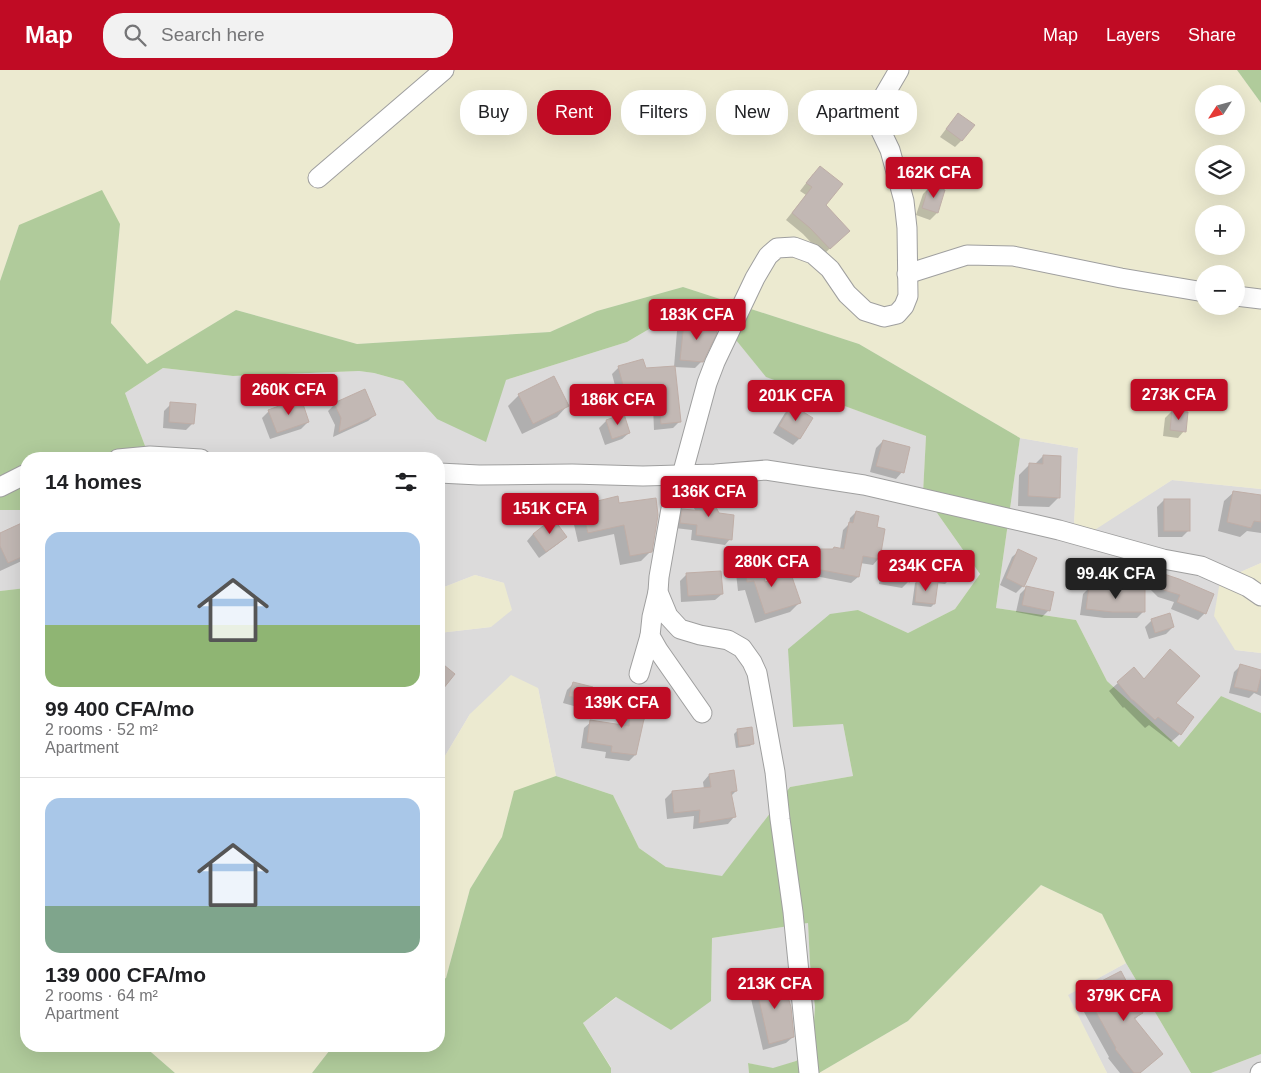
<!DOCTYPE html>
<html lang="en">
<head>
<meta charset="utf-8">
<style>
  :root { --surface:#fff; --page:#f2f2f2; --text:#202124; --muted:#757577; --line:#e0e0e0; --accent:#c00b24 }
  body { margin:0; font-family:Helvetica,sans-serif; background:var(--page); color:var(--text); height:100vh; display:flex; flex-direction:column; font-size:19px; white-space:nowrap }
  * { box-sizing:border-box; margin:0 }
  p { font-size:16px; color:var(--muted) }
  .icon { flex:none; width:28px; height:28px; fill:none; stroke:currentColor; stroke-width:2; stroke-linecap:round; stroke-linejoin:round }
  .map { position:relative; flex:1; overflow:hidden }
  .details { position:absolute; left:20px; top:382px; width:425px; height:600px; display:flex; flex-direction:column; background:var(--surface); border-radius:20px; box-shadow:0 5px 20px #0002 }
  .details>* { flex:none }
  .guide { position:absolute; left:460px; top:20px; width:475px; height:45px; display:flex; gap:10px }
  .needle { width:32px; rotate:234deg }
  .tools { position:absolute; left:1195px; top:15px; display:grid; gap:10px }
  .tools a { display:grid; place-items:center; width:50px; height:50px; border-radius:50%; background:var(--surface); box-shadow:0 5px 20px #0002; font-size:25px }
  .price { position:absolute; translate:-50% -42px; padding:0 11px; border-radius:5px; background:var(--accent); color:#fff; font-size:16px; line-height:32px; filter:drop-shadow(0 1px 2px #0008) }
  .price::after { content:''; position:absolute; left:50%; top:30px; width:15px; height:11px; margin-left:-8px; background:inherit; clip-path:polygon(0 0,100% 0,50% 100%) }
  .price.current { background:#222; color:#fff }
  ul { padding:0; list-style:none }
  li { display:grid; align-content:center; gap:10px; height:265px; padding:0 25px }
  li+li { border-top:1px solid var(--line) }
  li span { display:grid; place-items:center; height:155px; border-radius:15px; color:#555 }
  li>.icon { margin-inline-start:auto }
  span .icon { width:90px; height:90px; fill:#fffc; stroke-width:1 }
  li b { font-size:21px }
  h2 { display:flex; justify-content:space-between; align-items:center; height:60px; padding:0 25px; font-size:21px }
  .tag { padding:0 18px; border-radius:20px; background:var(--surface); box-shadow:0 5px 20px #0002; font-size:18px; line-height:45px }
  .tag.current { background:var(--accent); color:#fff }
  header { display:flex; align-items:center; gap:30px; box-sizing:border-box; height:70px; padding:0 25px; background:var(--accent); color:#fff }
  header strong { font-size:24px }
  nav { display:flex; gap:28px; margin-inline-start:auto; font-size:18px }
  .search { width:350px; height:45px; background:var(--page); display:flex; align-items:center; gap:12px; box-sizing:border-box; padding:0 18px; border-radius:20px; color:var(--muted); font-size:19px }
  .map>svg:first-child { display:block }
</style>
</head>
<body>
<header>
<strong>Map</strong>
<div class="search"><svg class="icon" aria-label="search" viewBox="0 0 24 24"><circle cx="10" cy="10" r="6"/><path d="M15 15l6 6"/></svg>Search here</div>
<nav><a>Map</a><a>Layers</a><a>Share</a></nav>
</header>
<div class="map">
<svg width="1261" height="1003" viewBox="0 0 1261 1003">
  <rect width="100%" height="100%" fill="#eee9e4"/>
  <!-- residential -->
  <g fill="#dcdbdb">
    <path d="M685,238l32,18 10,3 40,48 159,59 -3,57 57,81 -25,35 -47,24 -50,-23 -15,114 10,52 -63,11 -68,90 -56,-10 -27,-19 -26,-53 -57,-19 -18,-88 -68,26 -31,52v-133l52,-6 13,-44 -29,-8 -36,14v-130h-289l-25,-66 38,-25 70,8 126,-5 15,2 29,8 34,38 69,-39 121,-38z"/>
    <path d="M1020,368l58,10 -5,95 99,-63 89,9v74l-41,18 15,69 26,3v60l-40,-17 -42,51 -72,-66 -31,-61 -80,-12z"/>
    <path d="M8,439l15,1 3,1v77l-26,3v-81z"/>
    <path d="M808,853l2,41 5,43 -3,42 -16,12 -23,8 -25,-6 1,10h-138v-6l-28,-44 34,-26 94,4 1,-63z"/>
    <path d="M1126,893l65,110h-84l-40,-78z"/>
    <path d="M1261,984v19h-50z"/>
  </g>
  <!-- farmland -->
  <g fill="#ecead0" fill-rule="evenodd">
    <path d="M0,0h1237l24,33v386l-89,-9 -99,64 5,-96 -58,-10 -161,-94 -176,-57 -86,24 -47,21 -193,12 -121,-34 -89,54 -36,-41 9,-99 -101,1 -19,56zM1204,24h32v32h-32zM1204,84h32v32h-32zM1204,144h32v32h-32zM1204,204h32v32h-32z"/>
    <path d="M1261,493v90l-26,-3 -21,-34 6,-35z"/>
    <path d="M475,505l29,8 8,27 -21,17 -52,6v-44z"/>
    <path d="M511,605l27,13 18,88 -42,16 -12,45 -32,52 -24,89 -7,3v-215l31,-52z"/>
    <path d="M1041,815l61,29 24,49 -58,32 39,78h-288l89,-52z"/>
    <path d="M144,976h189l-21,27h-137z"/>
  </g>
  <!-- forest -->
  <g fill="#b0cb9b">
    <path d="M1237,0h24v33z"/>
    <path d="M102,120l18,34 -9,99 36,41 89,-54 121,34 193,-12 47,-21 86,-24 176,57 161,94 -24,170 80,12 31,61 72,66 42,-51 40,17v341l-50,19h-20l-65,-110 -24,-49 -61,-29 -133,136 -89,52h-70l-1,-10 25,5 23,-7 16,-12 3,-42 -5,-43 -2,-41 -96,15 -1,63 -40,29 -55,-33 -33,26 28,45v5h-299l21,-27h106v-65l7,-3 24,-89 32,-52 12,-46 42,-15 57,19 26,53 27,19 56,9 68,-89 63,-11 -10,-52 -50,3 -5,-78 42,-35 28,-4 50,23 47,-24 25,-35 -57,-81 3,-57 -160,-59 -39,-48 -10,-3 -32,-18 -58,34 -121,38 -20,62 -49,-23 -34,-38 -29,-8 -15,-2 -126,5 -70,-8 -38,25 25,66h-124v52l-3,-1h-23v-229l19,-56z"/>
    <path d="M26,518v458h118l31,27h-175v-482z"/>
  </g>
  <!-- shadow -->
  <g fill="#0003">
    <path d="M952,51l21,4 -12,16 -6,6 -15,-10z"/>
    <path d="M813,104l11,31 24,26 -25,24 -20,-21 -17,-14 20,-25 -6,-4z"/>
    <path d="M930,117l7,26 -7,7 -14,-5 7,-21z"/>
    <path d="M684,254l18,37 -7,7 -21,-1 3,-36z"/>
    <path d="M619,297l26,3 34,52 -6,6 -19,2 -1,-24 -30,8 6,19 -7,6 -17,6 -6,-17 7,-7 17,-5 -11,-42z"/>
    <path d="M519,325l48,11 -10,11 -35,17 -14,-28z"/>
    <path d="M171,334l22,19 -7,7 -23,-2 1,-17z"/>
    <path d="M335,334l40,11 -7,6 -35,16 2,-12 -7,-14z"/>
    <path d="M792,336l8,32 -7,7 -20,-12 12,-20z"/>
    <path d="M269,341l39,11 -7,7 -31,10 -8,-21z"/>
    <path d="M1172,341l12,20 -6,7 -15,-2 2,-18z"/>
    <path d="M883,371l19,31 -6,7 -26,-7 6,-24z"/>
    <path d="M1043,386l16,41 -10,10 -31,-1 1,-31 10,-10h5z"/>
    <path d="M1234,422l27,4v37l-14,-2 -7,6 -22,-6 6,-30z"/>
    <path d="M694,423l36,46 -5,6 -34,-5 1,-10 -17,-2 2,-12 6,-6 13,2 -7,-14z"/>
    <path d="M1164,430l25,30 -7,7h-24l-1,-30z"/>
    <path d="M618,434l33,47 -10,10 -21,4 -6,-31 -36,8 -6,-26 10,-10z"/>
    <path d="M856,442l19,16 4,30 -6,7 -13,-2 -2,14 -7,6 -41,-8 -2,2 -17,-1 8,27 -9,9 -35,11 -10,-33 -7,1 -2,-18 10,-10 18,21 24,-8v-12l6,-6 17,-2 6,-6 14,1 3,-3 6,1 3,-19 6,-6 1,-6z"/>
    <path d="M26,452v37l-26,12v-37z"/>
    <path d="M533,464l32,3 -7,7 -19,14 -12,-17z"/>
    <path d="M1019,481l4,35 -7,7 -16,-8 12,-28z"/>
    <path d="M889,486l20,25 -7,7 -23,-4 3,-21z"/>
    <path d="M939,487l13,20 -7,7 -9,-1 -2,21 -3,3 -19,-2 3,-22 3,-3 11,2 3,-19z"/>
    <path d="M1158,503l47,40 -7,7 -27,-11 3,-7 -16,-5 -9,-9 2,-8z"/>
    <path d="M687,504l35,20 -7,6 -34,2 -1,-21z"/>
    <path d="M1027,517l22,23 -7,7 -26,-5 4,-18z"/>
    <path d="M1090,517l54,24 -7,7h-33l-24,-3 3,-21z"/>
    <path d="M1152,550l21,7 -7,7 -17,5 -4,-12z"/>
    <path d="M1240,596l21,5v25l-7,-3 -5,5 -20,-5 5,-21z"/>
    <path d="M1144,610l30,23 6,31 -9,8 -22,-17 -4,3 -21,-21 -1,1 -14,-17 9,-8z"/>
    <path d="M574,613l13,18 -6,7 -18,-5 4,-13z"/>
    <path d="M633,624l2,61 -6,6 -24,-3 1,-6 -25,-4 3,-20 7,-6 33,5 2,-27z"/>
    <path d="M751,659l2,14 -3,3 -14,2 -2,-14 3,-3z"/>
    <path d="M709,705l27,16 -5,5 3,21 -6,7 -35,5 1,-13 -27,3 -2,-20 7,-7 32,-3 -1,-7z"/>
    <path d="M780,908l13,59 -7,6 -23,7 -14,-60 6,-6z"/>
    <path d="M1087,920l55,23 -8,7 28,34 -22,19h-20l-12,-15 1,-1 -25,-45 1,-2 -6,-11z"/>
  </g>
  <!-- building -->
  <g fill="#c2b8b4" stroke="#bfaea7">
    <path d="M958,43l17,12 -13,16 -16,-12z"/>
    <path d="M820,96l23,18 -17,21 24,26 -20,18 -20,-21 -18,-15 20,-26 -6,-4z"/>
    <path d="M929,115l16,5 -7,23 -16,-5z"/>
    <path d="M684,252l33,4v7l-14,29 -23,-2z"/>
    <path d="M643,289l3,9 29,-2 6,56 -20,2 -2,-24 -30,8 -11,-42z"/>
    <path d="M554,306l15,30 -36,18 -15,-30z"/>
    <path d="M365,319l11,26 -37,17 2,-14 -7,-15z"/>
    <path d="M301,328l8,24 -32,11 -9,-23z"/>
    <path d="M170,332l26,2 -2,20 -25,-2z"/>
    <path d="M792,335l21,13 -13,21 -21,-13z"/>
    <path d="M1172,340l16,2 -2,20 -16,-2z"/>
    <path d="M624,344l6,19 -18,6 -6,-19z"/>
    <path d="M883,370l27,7 -6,26 -28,-7z"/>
    <path d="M1043,385l18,1 -1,42 -32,-2 1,-33 14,1z"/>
    <path d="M705,416l14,27 15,2 -2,25 -36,-5 1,-10 -17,-2 2,-14 22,2 -11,-19z"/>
    <path d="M1233,421l28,4v27l-7,-1 -3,7 -24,-6z"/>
    <path d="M618,426l1,7 37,-5 2,17 -6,37 -22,4 -6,-31 -36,8 -7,-28z"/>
    <rect x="1164" y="429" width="26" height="32"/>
    <path d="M856,441l23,5 -2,11 8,2 -5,30 -17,-3 -4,21 -43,-8v2l-23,-1 1,-13 23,-3v-5h16l1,-2 10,2 5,-27 4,1z"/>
    <path d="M553,448l14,19 -21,15 -13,-18z"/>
    <path d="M26,451v34l-18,8 -8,-17v-13z"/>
    <path d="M1018,479l19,9 -13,29 -18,-9z"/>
    <path d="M888,485l25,4 -3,23 -25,-4z"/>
    <path d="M939,485l17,3 -3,20 -17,-3z"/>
    <path d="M763,490l2,22 26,-8 10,29 -36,11 -11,-33 -7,1 -2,-14v-6z"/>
    <path d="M721,501l2,23 -35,2 -2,-23z"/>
    <path d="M1158,502l21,7 35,15 -8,20 -29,-12 3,-7 -16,-5 -9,-9z"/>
    <path d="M917,509l21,3 -3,22 -20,-2z"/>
    <path d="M1026,516l28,6 -4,19 -28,-6z"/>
    <path d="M1089,516l24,3h32v23h-33l-26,-3z"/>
    <path d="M1170,543l4,14 -19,6 -4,-14z"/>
    <path d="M1170,579l30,27 -24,27 18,14 -13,18 -23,-18 -3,3 -22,-20h-1l-15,-18 17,-15 10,12z"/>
    <path d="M439,591l16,13 -16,20z"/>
    <path d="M1240,594l21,6v6l-4,16 -23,-5z"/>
    <path d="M573,612l20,5 -4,15 -20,-6z"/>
    <path d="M632,623l16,1 -3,25h-1l-8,36 -25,-3 1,-6 -25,-4 3,-22 39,6z"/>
    <path d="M752,657l2,17 -15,2 -2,-17z"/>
    <path d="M734,700l3,21 -6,1 5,25 -37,6 1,-13 -26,3 -2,-22 39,-4 -2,-13z"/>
    <path d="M1121,901l22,42 -9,5 29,36 -23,19h-6l-19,-24 1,-1 -25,-45 2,-1 -7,-13z"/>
    <path d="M781,907l4,21 3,-1 3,10 3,30 -25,7 -14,-62z"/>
  </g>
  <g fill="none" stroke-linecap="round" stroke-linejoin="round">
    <!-- street casing -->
    <g stroke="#9f9f9f" stroke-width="21">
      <g id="street">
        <path d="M318,108l126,-108"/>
        <path d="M907,204l60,-19 46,1 108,22 83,14"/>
        <path d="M1236,226l25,3"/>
        <path d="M118,389l32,-3 51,3"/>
        <path d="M439,403l40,2 93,-1 71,2 72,-2 51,-4 98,15 195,45 104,29 38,7 47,21 13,9"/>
        <path d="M0,417l26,-13"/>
        <path d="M658,522l-6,25 -2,19 8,14 44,63"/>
        <path d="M639,604l11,-38"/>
        <path d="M809,1003l-16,-161 -13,-93 -5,-47 -18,-99 -5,-11 -10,-14 -14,-8 -28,-5 -20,-6 -12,-13 -10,-24 1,-15 13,-74 10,-28 25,-92 8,-21 40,-84 13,-22 9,-8 17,-1 19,7 17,15 17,25 18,17 19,6 13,-3 7,-8 4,-10 -1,-68 -3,-27 -14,-51 -11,-23 3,-28 17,-29"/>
        <path d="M1260,1003l1,-1"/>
      </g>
    </g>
    <!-- street -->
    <use href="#street" stroke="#fff" stroke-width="19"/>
  </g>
</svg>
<div class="tools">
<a><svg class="needle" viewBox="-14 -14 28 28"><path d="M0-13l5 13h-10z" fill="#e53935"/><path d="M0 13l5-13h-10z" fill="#757577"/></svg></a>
<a><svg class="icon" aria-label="layers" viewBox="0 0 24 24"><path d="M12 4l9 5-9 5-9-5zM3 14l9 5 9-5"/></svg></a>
<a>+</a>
<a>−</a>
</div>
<b class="price" style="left:934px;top:129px">162K CFA</b>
<b class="price" style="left:697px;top:271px">183K CFA</b>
<b class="price" style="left:289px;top:346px">260K CFA</b>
<b class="price" style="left:1179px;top:351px">273K CFA</b>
<b class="price" style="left:796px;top:352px">201K CFA</b>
<b class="price" style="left:618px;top:356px">186K CFA</b>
<b class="price" style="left:709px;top:448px">136K CFA</b>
<b class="price" style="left:550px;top:465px">151K CFA</b>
<b class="price" style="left:772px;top:518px">280K CFA</b>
<b class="price" style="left:926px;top:522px">234K CFA</b>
<b class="price current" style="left:1116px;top:530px">99.4K CFA</b>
<b class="price" style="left:622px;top:659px">139K CFA</b>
<b class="price" style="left:775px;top:940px">213K CFA</b>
<b class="price" style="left:1124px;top:952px">379K CFA</b>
<div class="guide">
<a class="tag">Buy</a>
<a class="tag current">Rent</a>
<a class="tag">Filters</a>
<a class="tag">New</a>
<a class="tag">Apartment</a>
</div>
<section class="details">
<h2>14 homes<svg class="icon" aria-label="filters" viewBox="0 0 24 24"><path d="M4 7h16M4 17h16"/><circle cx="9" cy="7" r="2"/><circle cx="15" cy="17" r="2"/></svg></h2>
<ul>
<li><span style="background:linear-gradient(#a9c7e8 60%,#8fb573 0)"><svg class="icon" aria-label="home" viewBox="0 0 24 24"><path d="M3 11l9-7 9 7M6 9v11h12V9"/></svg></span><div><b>99 400 CFA/mo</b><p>2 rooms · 52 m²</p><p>Apartment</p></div></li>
<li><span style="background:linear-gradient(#a9c7e8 70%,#7fa58c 0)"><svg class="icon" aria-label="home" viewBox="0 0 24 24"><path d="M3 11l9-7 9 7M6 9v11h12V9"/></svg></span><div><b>139 000 CFA/mo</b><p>2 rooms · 64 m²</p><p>Apartment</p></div></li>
</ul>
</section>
</div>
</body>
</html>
